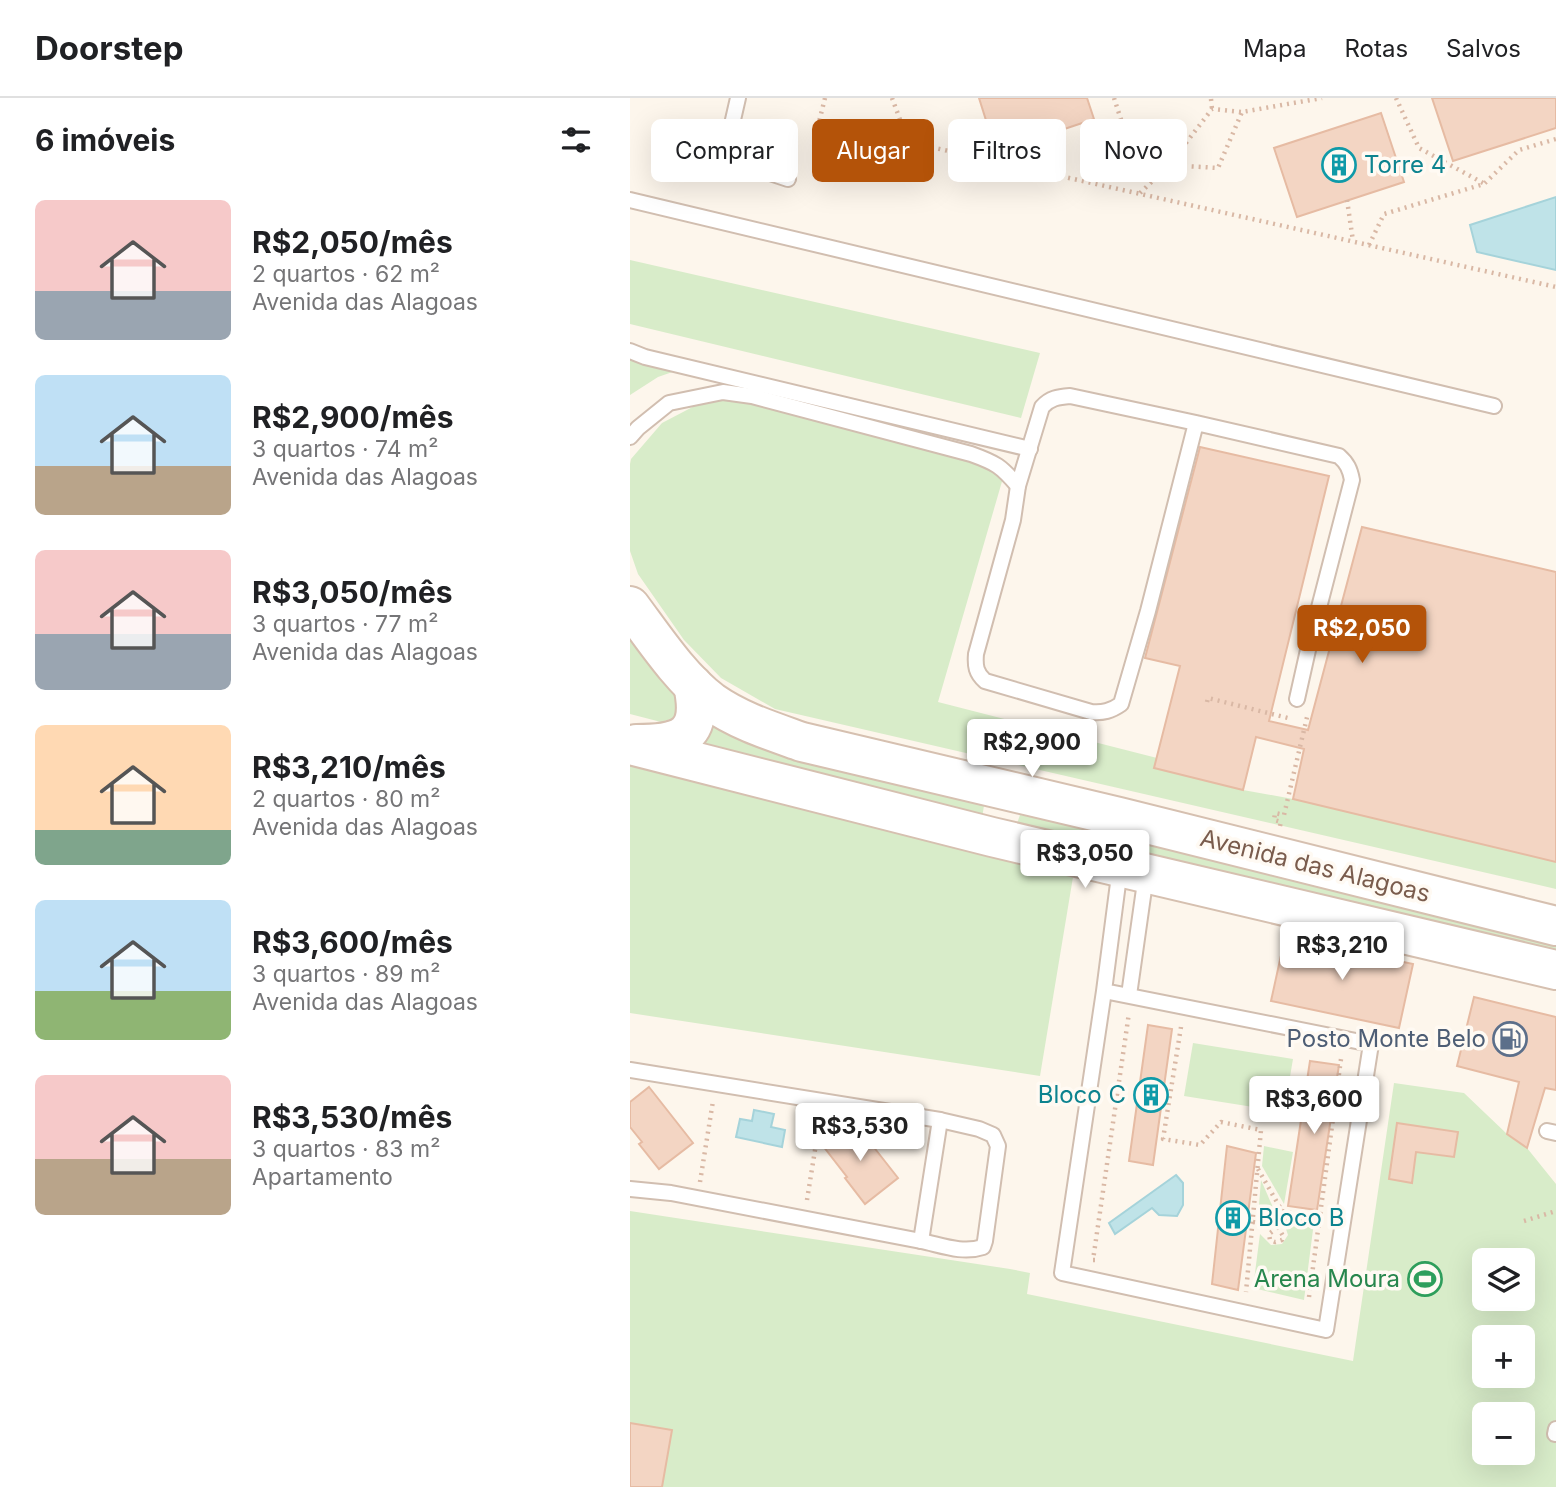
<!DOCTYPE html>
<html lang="pt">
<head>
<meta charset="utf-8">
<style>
  :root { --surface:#fff; --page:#f6f6f6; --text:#202124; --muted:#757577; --line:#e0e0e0; --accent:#b45309 }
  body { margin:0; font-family:Inter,sans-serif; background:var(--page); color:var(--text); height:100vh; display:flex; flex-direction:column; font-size:26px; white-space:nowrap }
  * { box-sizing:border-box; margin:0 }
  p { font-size:23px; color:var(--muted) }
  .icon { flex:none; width:38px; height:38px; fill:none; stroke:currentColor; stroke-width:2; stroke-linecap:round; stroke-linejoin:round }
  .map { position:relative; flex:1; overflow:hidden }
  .drawer { display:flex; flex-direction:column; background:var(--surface); width:630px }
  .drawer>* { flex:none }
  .hud { position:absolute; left:21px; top:21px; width:665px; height:63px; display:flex; gap:14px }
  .buttons { position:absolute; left:842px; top:1150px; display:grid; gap:14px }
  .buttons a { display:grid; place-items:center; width:63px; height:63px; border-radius:10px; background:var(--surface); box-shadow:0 7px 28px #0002; font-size:35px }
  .price { position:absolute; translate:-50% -60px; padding:0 16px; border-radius:7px; background:#fff; color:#222; font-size:23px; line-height:46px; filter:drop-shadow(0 2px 4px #0008) }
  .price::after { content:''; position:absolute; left:50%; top:42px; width:21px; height:16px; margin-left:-10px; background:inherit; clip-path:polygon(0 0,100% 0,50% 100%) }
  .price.selected { background:var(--accent); color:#fff }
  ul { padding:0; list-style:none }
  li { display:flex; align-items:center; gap:21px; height:175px; padding:0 35px }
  li span { display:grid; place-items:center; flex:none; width:196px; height:140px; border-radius:10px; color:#555 }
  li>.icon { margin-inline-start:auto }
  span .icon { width:84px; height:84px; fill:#fffc; stroke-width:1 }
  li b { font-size:30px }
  h2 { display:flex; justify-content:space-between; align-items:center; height:84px; padding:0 35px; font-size:30px }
  .chip { padding:0 24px; border-radius:10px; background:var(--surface); box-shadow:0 7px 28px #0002; font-size:24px; line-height:63px }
  .chip.selected { background:var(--accent); color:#fff }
  header { display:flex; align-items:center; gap:42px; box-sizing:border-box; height:98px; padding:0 35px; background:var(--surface); border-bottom:2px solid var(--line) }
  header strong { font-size:33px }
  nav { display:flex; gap:38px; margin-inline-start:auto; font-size:24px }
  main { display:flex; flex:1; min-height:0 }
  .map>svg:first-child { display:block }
</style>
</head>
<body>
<header>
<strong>Doorstep</strong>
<nav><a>Mapa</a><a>Rotas</a><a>Salvos</a></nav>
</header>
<main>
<section class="drawer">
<h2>6 imóveis<svg class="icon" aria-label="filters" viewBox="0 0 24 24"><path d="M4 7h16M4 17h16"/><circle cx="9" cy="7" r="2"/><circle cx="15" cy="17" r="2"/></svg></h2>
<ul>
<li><span style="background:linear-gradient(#f6c9c9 65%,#9aa5b1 0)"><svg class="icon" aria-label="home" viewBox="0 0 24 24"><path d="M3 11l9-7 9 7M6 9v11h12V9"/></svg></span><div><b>R$2,050/mês</b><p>2 quartos · 62 m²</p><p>Avenida das Alagoas</p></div></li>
<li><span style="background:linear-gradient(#bfe0f5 65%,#b9a48a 0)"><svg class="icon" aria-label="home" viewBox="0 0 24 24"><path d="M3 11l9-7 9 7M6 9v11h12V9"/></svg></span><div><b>R$2,900/mês</b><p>3 quartos · 74 m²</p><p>Avenida das Alagoas</p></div></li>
<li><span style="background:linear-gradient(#f6c9c9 60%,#9aa5b1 0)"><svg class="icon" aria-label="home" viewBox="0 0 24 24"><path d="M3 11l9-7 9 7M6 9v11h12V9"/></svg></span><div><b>R$3,050/mês</b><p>3 quartos · 77 m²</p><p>Avenida das Alagoas</p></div></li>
<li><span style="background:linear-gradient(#ffd9b3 75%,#7fa58c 0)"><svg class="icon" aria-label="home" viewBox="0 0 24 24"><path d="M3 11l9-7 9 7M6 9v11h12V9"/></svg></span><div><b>R$3,210/mês</b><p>2 quartos · 80 m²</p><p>Avenida das Alagoas</p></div></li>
<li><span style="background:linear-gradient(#bfe0f5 65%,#8fb573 0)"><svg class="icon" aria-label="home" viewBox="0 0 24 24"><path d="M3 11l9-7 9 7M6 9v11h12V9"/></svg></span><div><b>R$3,600/mês</b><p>3 quartos · 89 m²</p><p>Avenida das Alagoas</p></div></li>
<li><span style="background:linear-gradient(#f6c9c9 60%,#b9a48a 0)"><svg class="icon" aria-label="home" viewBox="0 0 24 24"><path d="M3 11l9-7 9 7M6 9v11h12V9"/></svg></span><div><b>R$3,530/mês</b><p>3 quartos · 83 m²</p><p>Apartamento</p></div></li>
</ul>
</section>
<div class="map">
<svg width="926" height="1389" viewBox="0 0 926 1389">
  <rect width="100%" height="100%" fill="#fdf6ec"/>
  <!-- green -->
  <g fill="#d8ecc9" fill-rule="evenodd">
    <path d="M0,162l410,93 -19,65 -391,-94z"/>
    <path d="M0,257l51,14 -23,8 -28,18z"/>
    <path d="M109,301l248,55 16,24 -65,224 219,56 -2,10 88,22 50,9 263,63v27l-781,-180 -54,-31 -37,-38 -46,-66 -8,-23v-87l1,-5 31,-36 42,-22z"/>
    <path d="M0,533l56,70 -2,14 -23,7 -31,-8z"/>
    <path d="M83,619l272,82 -4,26 -291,-80z"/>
    <path d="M0,668l444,105 -34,205 -410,-63z"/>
    <path d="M390,717l88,17 448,104v24l-542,-128z"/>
    <path d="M563,945l100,16 -9,53 -100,-16z"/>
    <path d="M764,985l70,10 43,41 20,14 29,36v303h-894l10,-56 -42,-8v-212l380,58 20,4 -3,21 326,67zM854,1162h38v38h-38zM854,1239h38v39h-38zM854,1316h38v38h-38z"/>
    <path d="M634,1048l29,6 -9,52 -22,-38z"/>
    <path d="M631,1082l14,32 -5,9 -12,-3z"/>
    <path d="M655,1118l29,6 -10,78 -51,-12 7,-54 11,11 11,-1 6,-9 -3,-9z"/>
  </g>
  <!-- water -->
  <g fill="#bfe3e8" stroke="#a5d3da" stroke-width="2">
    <path d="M926,99v73l-79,-18 -7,-27z"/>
    <path d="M124,1012l20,4 -3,13 14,3 -3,17 -46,-10 4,-18 12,2z"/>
    <path d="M546,1077l7,8v22l-6,11 -18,-1 -7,-7 -37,26 -6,-11z"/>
  </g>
  <!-- building -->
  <g fill="#f3d5c3" stroke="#e6bba3" stroke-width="2">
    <path d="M349,0h108l7,21 -98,33z"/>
    <path d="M802,0h124v30l-103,33z"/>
    <path d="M751,15l23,69 -107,35 -23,-69z"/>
    <path d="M570,349l129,29 -60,245 39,9 54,-203 194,45v290l-263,-63 11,-50 -48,-12 -13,53 -89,-22 26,-102 -35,-8z"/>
    <path d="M655,839l128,27 -14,64 -128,-27z"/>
    <path d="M844,899l82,20v73l-11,-2 -18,60 -20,-14 12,-52 -62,-16z"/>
    <path d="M518,927l24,4 -19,136 -24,-4z"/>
    <path d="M680,963l29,4 -22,145 -29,-4z"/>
    <path d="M19,989l44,56 -34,26 -20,-25 3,-2 -12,-15v-25z"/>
    <path d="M224,1024l44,56 -33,26 -20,-26 2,-1 -24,-31z"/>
    <path d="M767,1025l61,9 -4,25 -38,-5 -4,31 -23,-4z"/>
    <path d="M597,1048l29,7 -18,137 -26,-6z"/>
    <path d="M0,1325l42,7 -10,57h-32z"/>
  </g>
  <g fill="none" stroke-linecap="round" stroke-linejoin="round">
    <!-- service casing -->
    <g stroke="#d1beb0" stroke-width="18">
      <g id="service">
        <path d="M108,0l-11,48 13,17 48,16"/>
        <path d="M0,102l864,206"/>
        <path d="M0,253l15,6 385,92"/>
        <path d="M566,325l-48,188 -27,93c-10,7 -18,9 -30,8l-106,-31c-9,-8 -10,-15 -9,-27l37,-134 5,-34 24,-79c8,-9 16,-10 28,-11l126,27 143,33c8,7 11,13 13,24l-44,170 -11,49"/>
        <path d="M0,339l8,-9 31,-25 54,-11 29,4 219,58c25,9 30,12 47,32"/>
        <path d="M474,893l267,53 -45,286 -264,-57 42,-282 16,-123"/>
        <path d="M499,897l17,-120"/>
        <path d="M0,972l310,50 39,9 14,6 5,11 -13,95 -2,6c-21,7 -42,-2 -62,-6l-250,-48 -41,-4"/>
        <path d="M917,1033l9,2"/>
        <path d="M291,1143l19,-121"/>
        <path d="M925,1336l1,-5"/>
      </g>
    </g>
    <!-- secondary casing -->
    <g stroke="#d6c0b0" stroke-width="42">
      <g id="secondary">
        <path d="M0,508c24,32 50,72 82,96 27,19 59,29 90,40l317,75 437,109"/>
        <path d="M6,646c46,0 68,-8 57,-59"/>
        <path d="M0,647l362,92 564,133"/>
      </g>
    </g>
    <!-- path -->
    <g stroke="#d9b8a5" stroke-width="4.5" stroke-dasharray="2 5" stroke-linecap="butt">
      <path d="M195,0l-6,24 737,165"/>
      <path d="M262,0l16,43"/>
      <path d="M484,0l12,37 43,30 43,-56 30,3"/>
      <path d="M766,0l23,50 64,35"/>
      <path d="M581,1l1,10"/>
      <path d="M416,75l16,-21 -9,-19"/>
      <path d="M510,95l29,-28 49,3 24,-56 80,-14"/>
      <path d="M717,102l6,41"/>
      <path d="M739,147l15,-31 100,-30 35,-34 37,-11"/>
      <path d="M577,604l1,-4 80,20"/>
      <path d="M650,728l1,-4 -7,-2 1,-7 9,2 24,-102"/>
      <path d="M551,929l-18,112 37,6 21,-23 40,8 -15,162"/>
      <path d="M628,1071l24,42"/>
      <path d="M70,1084l13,-81"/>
      <path d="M177,1102l13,-81"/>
      <path d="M894,1123l32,-10"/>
      <path d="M623,1124l25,5 4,-16 38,7"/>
      <path d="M648,1129l5,9 -1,4 -7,2 -5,-2 -1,-6z"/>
      <path d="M465,1162h-2l36,-247"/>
      <path d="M679,1199l32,-238 -2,-1"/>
    </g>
    <!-- service -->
    <use href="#service" stroke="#fff" stroke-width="14"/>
    <!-- secondary -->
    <use href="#secondary" stroke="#fff" stroke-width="38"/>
  </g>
  <!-- icons -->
  <defs>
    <g id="building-ring" transform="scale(1.75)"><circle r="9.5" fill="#fffaf3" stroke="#0f9aa8" stroke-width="1.5"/><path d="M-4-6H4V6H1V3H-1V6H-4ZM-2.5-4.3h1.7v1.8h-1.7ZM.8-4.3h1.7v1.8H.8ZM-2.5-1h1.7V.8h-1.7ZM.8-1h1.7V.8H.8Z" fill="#0f9aa8"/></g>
    <g id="fuel-ring" transform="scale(1.75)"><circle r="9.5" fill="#fffaf3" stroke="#5c6f8a" stroke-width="1.5"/><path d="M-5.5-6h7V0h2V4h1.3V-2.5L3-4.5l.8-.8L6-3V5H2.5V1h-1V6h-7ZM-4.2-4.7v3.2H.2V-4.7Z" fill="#5c6f8a"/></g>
    <g id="stadium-ring" transform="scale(1.75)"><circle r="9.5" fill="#fffaf3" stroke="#2e9e5b" stroke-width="1.5"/><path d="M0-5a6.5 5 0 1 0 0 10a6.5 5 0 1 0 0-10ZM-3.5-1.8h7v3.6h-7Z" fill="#2e9e5b"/></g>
  </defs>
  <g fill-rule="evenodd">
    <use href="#building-ring" x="709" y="67"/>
    <use href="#fuel-ring" x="880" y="941"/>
    <use href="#building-ring" x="521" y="997"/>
    <use href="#building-ring" x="603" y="1120"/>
    <use href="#stadium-ring" x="795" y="1181"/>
  </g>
  <g text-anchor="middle" stroke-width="7" stroke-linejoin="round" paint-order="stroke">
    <!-- culture labels -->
    <g font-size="24" fill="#0d838f" stroke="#fffaf3" text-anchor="start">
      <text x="734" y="75">Torre 4</text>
      <text x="496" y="1005" text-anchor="end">Bloco C</text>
      <text x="628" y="1128">Bloco B</text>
    </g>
    <!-- street labels -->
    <g font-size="24" fill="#7a5c4d" stroke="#fffaf3">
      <text transform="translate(685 768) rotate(14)" y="8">Avenida das Alagoas</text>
    </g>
    <!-- service labels -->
    <g font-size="24" fill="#4e5e75" stroke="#fffaf3" text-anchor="end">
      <text x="856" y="949">Posto Monte Belo</text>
    </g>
    <!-- leisure labels -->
    <g font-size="24" fill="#27864d" stroke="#fffaf3" text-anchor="end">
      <text x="770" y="1189">Arena Moura</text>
    </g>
  </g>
</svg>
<div class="buttons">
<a><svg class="icon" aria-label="layers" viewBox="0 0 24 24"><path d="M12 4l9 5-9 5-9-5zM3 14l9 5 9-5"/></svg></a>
<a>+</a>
<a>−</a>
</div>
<b class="price selected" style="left:732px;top:567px">R$2,050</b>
<b class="price" style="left:402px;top:681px">R$2,900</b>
<b class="price" style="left:455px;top:792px">R$3,050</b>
<b class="price" style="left:712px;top:884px">R$3,210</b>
<b class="price" style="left:684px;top:1038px">R$3,600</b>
<b class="price" style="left:230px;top:1065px">R$3,530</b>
<div class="hud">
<a class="chip">Comprar</a>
<a class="chip selected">Alugar</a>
<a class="chip">Filtros</a>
<a class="chip">Novo</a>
</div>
</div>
</main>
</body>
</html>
